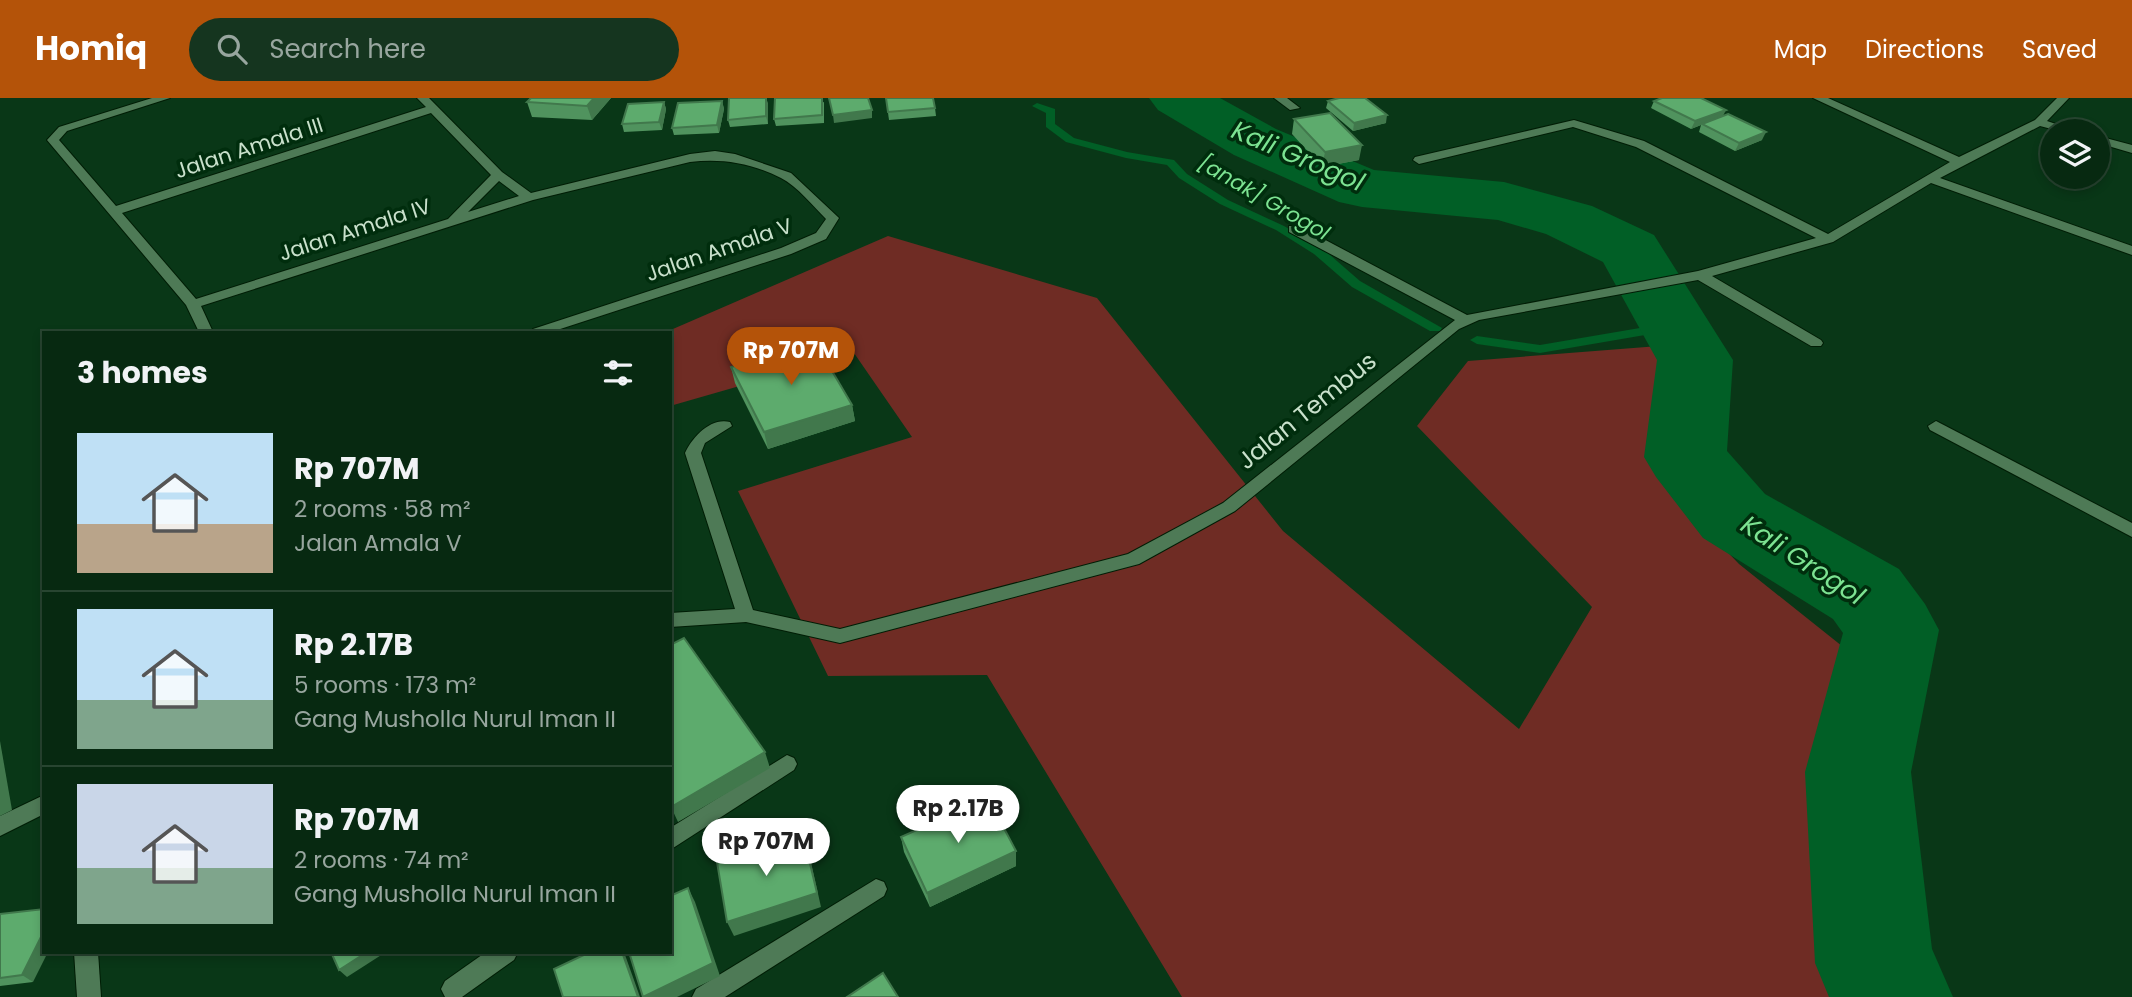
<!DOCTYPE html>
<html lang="en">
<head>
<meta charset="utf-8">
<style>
  :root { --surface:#072911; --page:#15351f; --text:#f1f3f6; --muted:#98a69f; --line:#284531; --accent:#b45309 }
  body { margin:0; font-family:Poppins,sans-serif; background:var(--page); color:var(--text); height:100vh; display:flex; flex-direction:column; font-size:26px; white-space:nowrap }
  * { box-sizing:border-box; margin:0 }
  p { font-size:23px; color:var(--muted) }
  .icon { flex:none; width:38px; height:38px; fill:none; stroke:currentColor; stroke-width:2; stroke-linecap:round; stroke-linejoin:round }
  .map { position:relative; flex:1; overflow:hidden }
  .side { position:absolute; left:42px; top:233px; width:630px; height:623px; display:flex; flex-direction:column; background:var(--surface); border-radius:0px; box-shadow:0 4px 10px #0003,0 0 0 2px var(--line) }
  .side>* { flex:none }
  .fabs { position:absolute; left:2040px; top:21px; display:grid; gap:14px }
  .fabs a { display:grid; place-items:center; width:70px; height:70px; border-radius:50%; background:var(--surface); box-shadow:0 4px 10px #0003,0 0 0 2px var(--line); font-size:35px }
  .price { position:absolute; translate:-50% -60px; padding:0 16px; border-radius:24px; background:#fff; color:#222; font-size:23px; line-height:46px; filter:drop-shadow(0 2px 4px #0008) }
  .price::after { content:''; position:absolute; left:50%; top:42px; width:21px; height:16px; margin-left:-10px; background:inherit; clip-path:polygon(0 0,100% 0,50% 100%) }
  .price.active { background:var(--accent); color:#fff }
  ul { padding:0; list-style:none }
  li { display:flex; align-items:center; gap:21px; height:175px; padding:0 35px }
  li+li { border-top:2px solid var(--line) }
  li span { display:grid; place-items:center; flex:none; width:196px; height:140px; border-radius:0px; color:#555 }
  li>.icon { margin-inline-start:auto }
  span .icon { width:84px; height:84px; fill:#fffc; stroke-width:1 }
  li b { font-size:30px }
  h2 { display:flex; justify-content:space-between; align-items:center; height:84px; padding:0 35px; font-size:30px }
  header { display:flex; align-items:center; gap:42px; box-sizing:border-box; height:98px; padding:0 35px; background:var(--accent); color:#fff }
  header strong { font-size:33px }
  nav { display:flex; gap:38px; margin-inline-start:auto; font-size:24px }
  .search { width:490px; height:63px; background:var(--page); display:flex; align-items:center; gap:18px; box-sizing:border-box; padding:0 24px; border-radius:38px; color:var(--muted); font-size:26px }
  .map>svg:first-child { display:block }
</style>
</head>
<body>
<header>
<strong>Homiq</strong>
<div class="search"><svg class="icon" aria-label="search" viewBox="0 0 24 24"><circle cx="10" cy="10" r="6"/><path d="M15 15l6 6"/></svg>Search here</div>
<nav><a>Map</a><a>Directions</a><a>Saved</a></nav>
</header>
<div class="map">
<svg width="2132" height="899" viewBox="0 0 2132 899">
  <rect width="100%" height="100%" fill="#093717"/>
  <!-- green -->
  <path fill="#6f2c24" d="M888,138l209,62 186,233 236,198 73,-122 -175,-181 51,-65 191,-15 10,145 70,73 123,98 2,335h-682l-195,-322 -159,1 -90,-185 174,-54 -58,-84 -184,53v-74h-4z"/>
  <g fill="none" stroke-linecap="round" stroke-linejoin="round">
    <!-- stream -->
    <g fill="#015f26" fill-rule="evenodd">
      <path d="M1037,5l18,6v15l19,14 53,14 47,8 13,14 41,26 56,26 38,22 38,33 82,47 -2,3h-10l-78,-44 -38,-33 -38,-24 -56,-26 -41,-26 -12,-13 -41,-7 -60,-16 -20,-15v-14l-14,-7z"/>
      <path d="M1675,224l6,4 -1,3 -140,24 -63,-9 -7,-4 7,-4 63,9z"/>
    </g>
    <!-- river -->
    <path fill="#015f26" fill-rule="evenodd" d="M1149,0h71l56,31 98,41 130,12 88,24 62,29 79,125 -6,91 38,43 134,75 26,35 14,26 -28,142 21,177 21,48h-124l-14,-34 -10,-191 38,-139 -10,-14 -130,-81 -47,-61 -12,-20 13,-97 -54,-98 -57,-28 -48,-14 -136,-13 -23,-5 -105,-47 -76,-45z"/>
    <!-- minor casing -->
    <g stroke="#001d05" stroke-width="2">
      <g id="minor">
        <path d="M152,0h18l-103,33 -8,9 57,66 310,-99 -9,-9h12l73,74 29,21 159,-39 25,-3 20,3 56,19 48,45 -13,21 -35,15 -240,78h-20l2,-3 248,-81 35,-15 10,-14c-13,-13 -29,-33 -45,-41 -29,-15 -60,-20 -91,-16l-157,38 -332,106 12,26h-14l-13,-27 -139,-165 12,-13zM431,15l60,62 -43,44 -252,80 -74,-86zM499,83l20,15 -51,16z"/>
        <path d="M1274,0h13l13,10 -10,2z"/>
        <path d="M1813,0h15l131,59 76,-37 22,-22h12l-22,23 30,10h-18l-19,-5 -100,52 192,68v9l-201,-72 -98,59 -121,34 109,64 2,3 -2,3h-10l-113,-66 -219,40 -20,9 -224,182 -96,53 -299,79 -94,-21 -76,5v-14l65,-4 -50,-156c7,-15 25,-36 45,-31l2,4 -27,17 -4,10 52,157 87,19 288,-75 95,-51 232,-183 -166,-88v-6h10l168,89 231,-44 118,-33 -180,-91 -63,-20 -154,37 -6,-4 2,-3 159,-37 70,21 184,93 122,-72z"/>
        <path d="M2098,38l34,9v8l-34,-10z"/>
        <path d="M1936,323l196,102v14l-202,-107 -2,-4z"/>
        <path d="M787,657l7,3 3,6 -3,6 -124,80v-22z"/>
        <path d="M44,697v19l-44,22v-20z"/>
        <path d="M876,781l8,3 3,7 -3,7 -159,101h-33l4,-8z"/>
        <path d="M74,854h24l3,45h-24z"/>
        <path d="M486,854h32l-4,8 -52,37h-17l-4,-8 4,-8z"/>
      </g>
    </g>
    <!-- minor -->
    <use href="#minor" fill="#4e7a56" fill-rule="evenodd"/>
  </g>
  <!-- wall -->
  <g fill="#50935e">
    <path d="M531,0h80l-19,22 -60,-3 -5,-15z"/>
    <path d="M886,0l49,10 1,8 -47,4z"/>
    <path d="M722,3l2,8 -5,24 -45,2 -2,-7z"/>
    <path d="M1328,3l58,22 -33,8 -27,-23z"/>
    <path d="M1654,3l69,15 39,24 -27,11 -36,-19 2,-7 -10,4 -40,-21z"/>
    <path d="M664,4l2,7 -4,21 -38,2 -2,-8z"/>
    <path d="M824,4v21l-48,3 -2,-7z"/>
    <path d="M768,5v21l-38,3 -2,-7z"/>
    <path d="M1294,21l65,41 -37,7 -30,-33z"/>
    <path d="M731,269l121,38 3,16 -87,28 -33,-66z"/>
    <path d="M901,739l115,29 -86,41 -26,-55z"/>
    <path d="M0,816l33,68 -33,4z"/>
  </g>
  <!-- shaded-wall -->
  <g fill="#41784c">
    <path d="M594,0h17l-19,22 -5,-14z"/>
    <path d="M766,0l2,5v21l-2,-8z"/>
    <path d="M722,3l2,8 -5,24 -2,-8z"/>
    <path d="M664,4l2,7 -4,21 -3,-8z"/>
    <path d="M872,12v8l-38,5 -1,-8z"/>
    <path d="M1726,12l-4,8 -20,6 -1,1 -10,4 4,-8z"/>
    <path d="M1387,17l-1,8 -33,8 1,-8z"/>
    <path d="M1766,34l-4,8 -27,11 4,-8z"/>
    <path d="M1362,47l-3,15 -37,7 3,-15z"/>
    <path d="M852,307l3,16 -87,28 -4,-17z"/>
    <path d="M0,643l12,69 -12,6z"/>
    <path d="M765,654l5,16 -92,54 -7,-15z"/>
    <path d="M803,736l5,15 13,58 -87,29 -7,-14z"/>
    <path d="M1016,753v15l-86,41 -3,-14z"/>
    <path d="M688,790l7,14 25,74 -43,21h-33z"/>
    <path d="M44,833v21h4l-15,30 -11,-7z"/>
    <path d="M367,854h19l-39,25 -8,-7z"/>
    <path d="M622,854h2l16,45h-2z"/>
  </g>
  <!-- building -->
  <g fill="#5dab6d" stroke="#41784c" stroke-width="2">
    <path d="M531,0h63l-7,8 -60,-4z"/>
    <path d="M729,0h37v18l-38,4z"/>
    <path d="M775,0h47v17l-48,4z"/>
    <path d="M829,0h39l4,12 -39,5z"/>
    <path d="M886,0h47l2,10 -47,4z"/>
    <path d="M1339,0h26l22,17 -33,8 -26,-22z"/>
    <path d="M1662,0h39l25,12 -31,11 -41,-20z"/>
    <path d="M722,3l-5,24 -45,3 6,-25z"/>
    <path d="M664,4l-5,20 -37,2 6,-20z"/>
    <path d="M1330,15l32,32 -37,7 -31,-33z"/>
    <path d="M1728,16l38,18 -27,11 -37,-19z"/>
    <path d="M815,244l37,63 -88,27 -33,-65z"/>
    <path d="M684,540l81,114 -94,55 -1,-162z"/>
    <path d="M988,700l28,53 -89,42 -26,-56z"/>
    <path d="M803,736l14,59 -90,29 -10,-60z"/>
    <path d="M688,790l25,75 -70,34 -14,-45h41v-56z"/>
    <path d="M44,811v22l-22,44 -22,3v-64z"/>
    <path d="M331,854h36l-28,18z"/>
    <path d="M590,854h32l16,45h-75l-9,-28z"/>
    <path d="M883,875l15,24h-51z"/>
  </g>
  <g text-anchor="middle" stroke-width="7" stroke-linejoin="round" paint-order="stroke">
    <!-- far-street labels -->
    <g font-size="21" fill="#c9e1cc" stroke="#002d0d">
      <text transform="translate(249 50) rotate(-18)" y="7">Jalan Amala III</text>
      <text transform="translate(355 132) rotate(-18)" y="7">Jalan Amala IV</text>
      <text transform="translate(719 152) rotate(-19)" y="7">Jalan Amala V</text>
    </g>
    <!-- far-water labels -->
    <g font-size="21" font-style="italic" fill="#7ce392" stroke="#002d0d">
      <text transform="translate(1264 100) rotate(30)" y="7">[anak] Grogol</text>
    </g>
    <!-- street labels -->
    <g font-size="24" fill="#c9e1cc" stroke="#002d0d">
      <text transform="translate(1307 313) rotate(-39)" y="8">Jalan Tembus</text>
    </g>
    <!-- water labels -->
    <g font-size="26" font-style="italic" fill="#7ce392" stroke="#002d0d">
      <text transform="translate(1298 58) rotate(23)" y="9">Kali Grogol</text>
      <text transform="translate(1803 462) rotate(33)" y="9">Kali Grogol</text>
    </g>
  </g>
</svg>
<div class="fabs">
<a><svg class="icon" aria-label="layers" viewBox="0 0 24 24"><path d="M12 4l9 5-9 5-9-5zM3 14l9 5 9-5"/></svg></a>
</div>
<b class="price active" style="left:791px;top:289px">Rp 707M</b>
<b class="price" style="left:958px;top:747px">Rp 2.17B</b>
<b class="price" style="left:766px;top:780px">Rp 707M</b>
<section class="side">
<h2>3 homes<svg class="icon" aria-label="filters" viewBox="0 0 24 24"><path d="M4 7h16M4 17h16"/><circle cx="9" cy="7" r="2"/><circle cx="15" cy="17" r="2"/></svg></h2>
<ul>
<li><span style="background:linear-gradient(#bfe0f5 65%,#b9a48a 0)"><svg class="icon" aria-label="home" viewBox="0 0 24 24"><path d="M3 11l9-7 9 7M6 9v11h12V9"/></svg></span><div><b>Rp 707M</b><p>2 rooms · 58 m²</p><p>Jalan Amala V</p></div></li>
<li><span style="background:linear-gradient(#bfe0f5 65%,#7fa58c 0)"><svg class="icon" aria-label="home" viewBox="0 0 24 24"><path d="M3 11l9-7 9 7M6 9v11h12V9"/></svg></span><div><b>Rp 2.17B</b><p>5 rooms · 173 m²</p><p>Gang Musholla Nurul Iman II</p></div></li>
<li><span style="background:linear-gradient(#c9d6e8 60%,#7fa58c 0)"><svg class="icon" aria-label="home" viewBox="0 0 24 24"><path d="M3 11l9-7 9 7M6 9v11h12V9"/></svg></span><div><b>Rp 707M</b><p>2 rooms · 74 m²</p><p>Gang Musholla Nurul Iman II</p></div></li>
</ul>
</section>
</div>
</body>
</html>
